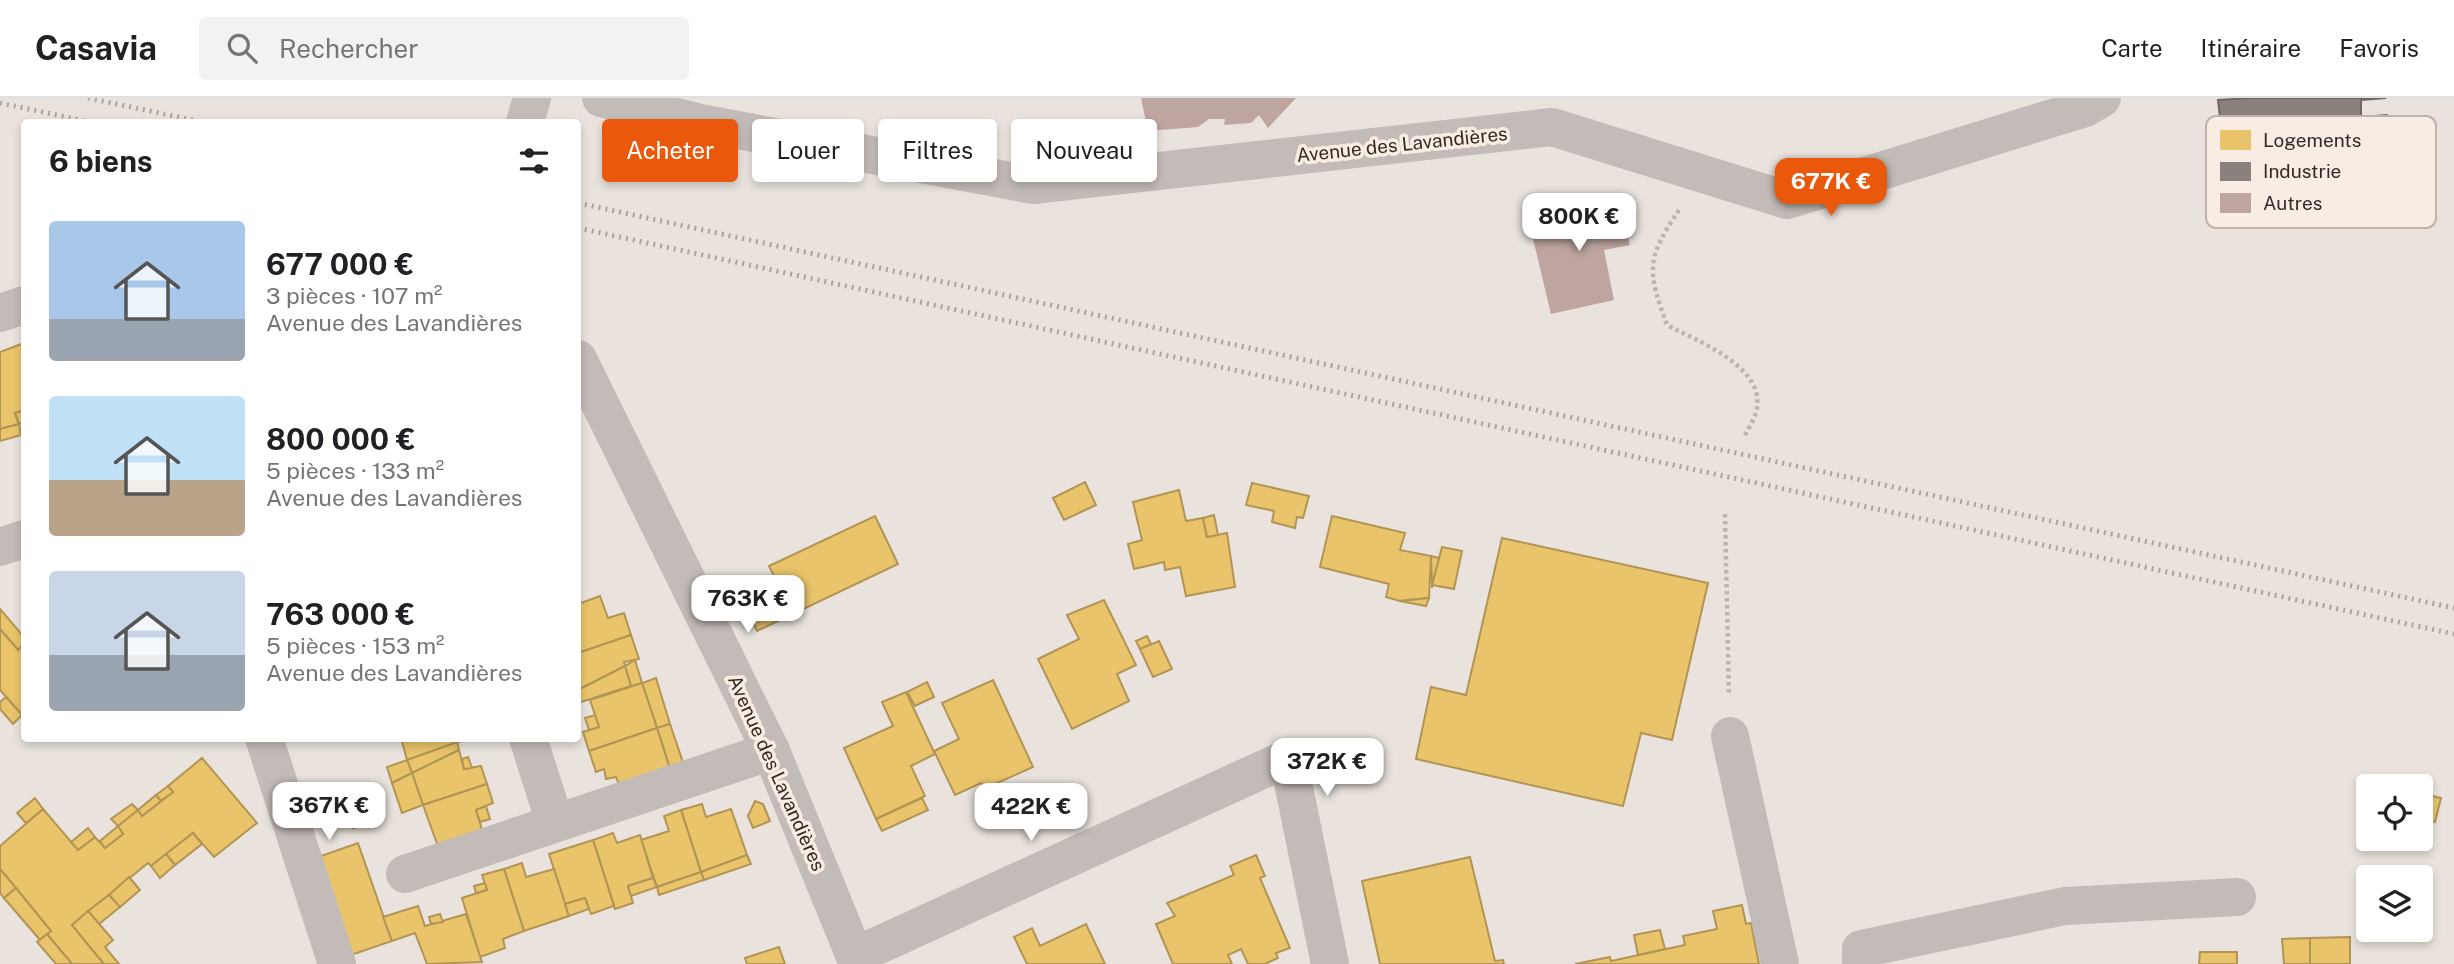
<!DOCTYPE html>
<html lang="fr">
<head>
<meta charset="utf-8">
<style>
  :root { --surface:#fff; --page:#f2f2f2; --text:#202124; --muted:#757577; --line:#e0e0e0; --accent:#ea580c }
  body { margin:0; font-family:"Public Sans",sans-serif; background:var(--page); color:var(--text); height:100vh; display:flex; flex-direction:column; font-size:26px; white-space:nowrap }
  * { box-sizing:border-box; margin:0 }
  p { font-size:23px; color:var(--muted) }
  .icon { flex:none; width:38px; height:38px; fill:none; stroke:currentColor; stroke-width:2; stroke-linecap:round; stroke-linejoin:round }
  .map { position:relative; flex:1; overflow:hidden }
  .details { position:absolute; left:21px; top:21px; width:560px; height:623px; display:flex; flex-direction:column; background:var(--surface); border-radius:7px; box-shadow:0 4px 10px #0003 }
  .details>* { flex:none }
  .banner { position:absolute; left:602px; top:21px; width:665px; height:63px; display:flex; gap:14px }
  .tools { position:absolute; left:2356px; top:676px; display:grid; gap:14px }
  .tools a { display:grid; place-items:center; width:77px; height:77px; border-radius:7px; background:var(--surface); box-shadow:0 4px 10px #0003; font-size:35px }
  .price { position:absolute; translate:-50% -60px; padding:0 16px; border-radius:14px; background:#fff; color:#222; font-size:23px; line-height:46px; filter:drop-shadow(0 2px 4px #0008) }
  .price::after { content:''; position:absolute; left:50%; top:42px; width:21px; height:16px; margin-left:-10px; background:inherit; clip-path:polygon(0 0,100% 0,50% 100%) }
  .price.current { background:var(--accent); color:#fff }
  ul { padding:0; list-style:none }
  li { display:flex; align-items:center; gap:21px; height:175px; padding:0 28px }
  li span { display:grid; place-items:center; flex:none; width:196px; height:140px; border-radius:7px; color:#555 }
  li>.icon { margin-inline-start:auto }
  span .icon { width:84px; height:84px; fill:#fffc; stroke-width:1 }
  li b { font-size:30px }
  h2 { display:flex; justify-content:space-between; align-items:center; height:84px; padding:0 28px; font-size:30px }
  .chip { padding:0 24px; border-radius:7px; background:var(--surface); box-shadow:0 4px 10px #0003; font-size:24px; line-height:63px }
  .chip.current { background:var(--accent); color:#fff }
  header { display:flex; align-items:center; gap:42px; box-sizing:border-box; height:98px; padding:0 35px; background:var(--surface); border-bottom:2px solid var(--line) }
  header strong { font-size:33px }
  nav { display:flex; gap:38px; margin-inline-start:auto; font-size:24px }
  .search { width:490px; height:63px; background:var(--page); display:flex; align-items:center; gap:18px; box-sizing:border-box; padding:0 24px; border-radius:7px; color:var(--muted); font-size:26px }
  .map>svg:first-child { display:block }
</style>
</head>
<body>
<header>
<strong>Casavia</strong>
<div class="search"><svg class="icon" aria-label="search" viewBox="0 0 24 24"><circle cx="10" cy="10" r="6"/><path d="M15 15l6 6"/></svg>Rechercher</div>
<nav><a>Carte</a><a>Itinéraire</a><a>Favoris</a></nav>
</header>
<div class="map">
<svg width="2454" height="866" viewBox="0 0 2454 866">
  <rect width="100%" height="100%" fill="#eae3dd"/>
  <!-- homes -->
  <g fill="#e9c46a" stroke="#b29555" stroke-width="2">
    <path d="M24,245v67l-9,3 4,11 -19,5v-77z"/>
    <path d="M24,312v12l-5,2 -4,-11z"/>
    <path d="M19,326l2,11 -21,6v-12z"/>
    <path d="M1085,384l11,23 -32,15 -11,-22z"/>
    <path d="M1252,385l57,13 -6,22 -6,-1 -2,11 -23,-6 2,-11 -28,-6z"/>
    <path d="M1179,392l7,31 17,-3 4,19 20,-4 8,54 -49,9 -6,-29 -15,3 -1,-8 -30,7 -6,-25 14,-4 -9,-38z"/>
    <path d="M1214,417l4,20 -11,2 -4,-19z"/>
    <path d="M875,418l23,48 -141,67 -18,-37 35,-18 -5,-10z"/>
    <path d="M1332,418l73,17 -5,17 31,6 -2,42 -29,3 -14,-4 3,-13 -69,-17z"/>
    <path d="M1502,440l206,45 -36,157 -31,-7 -18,73 -207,-47 15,-72 35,8z"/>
    <path d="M1442,449l20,4 -8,38 -22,-4v3v-3z"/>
    <path d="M1431,458l8,2 -7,27z"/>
    <path d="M600,498l8,22 16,-5 7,22 -53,18v-49z"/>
    <path d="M1429,500l-3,8 -26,-5z"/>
    <path d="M1104,502l32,65 -19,9 12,27 -57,28 -34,-70 41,-20 -12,-24z"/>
    <path d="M0,511l24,28v7l-6,6 -18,-21z"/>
    <path d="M0,531l18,21 6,-6 -2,71 -22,-25z"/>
    <path d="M631,537l8,24 -15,3 1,4 -47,24v-37z"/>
    <path d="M1147,538l4,8 -11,5 -4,-8z"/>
    <path d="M1159,543l13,28 -19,8 -13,-28z"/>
    <path d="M635,562l7,23 -11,3 -6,-20z"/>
    <path d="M625,568l6,20 -53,17v-13z"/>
    <path d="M656,580l14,46 -13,4 -15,-45z"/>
    <path d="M993,582l40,87 -49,22 -3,-6 -26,12 -21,-44 25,-12 -17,-36z"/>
    <path d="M927,584l7,15 -19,9 -8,-14z"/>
    <path d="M642,585l15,45 -68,23 -6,-19 16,-5 -9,-27z"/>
    <path d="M906,594l29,62 -24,12 14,30 -49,23 -32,-71 49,-22 -11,-24z"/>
    <path d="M6,599l16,18 -9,9 -13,-15v-7z"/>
    <path d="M595,617l4,12 -10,3 -4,-12z"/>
    <path d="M670,626l16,47 -14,4 -15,-47z"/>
    <path d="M657,630l15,47 -50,17 -6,-15 -10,2 -2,-10 -8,3 -7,-21z"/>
    <path d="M401,640h57l1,4 -52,18z"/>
    <path d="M457,644l2,8 -47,23 -5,-13z"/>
    <path d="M459,652l5,19 17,-3 6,18 -64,21 -11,-32z"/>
    <path d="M468,659l4,11 -8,1 -2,-10z"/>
    <path d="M202,660l55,65 -43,34 -21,-24 -42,33 -3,-3 -76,62 32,39h-32l-25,-30 4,-3 -51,-62v-23l43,-37 35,41 17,-13 10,11 18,-14 -5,-8 20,-16 4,6 31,-24 -5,-6z"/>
    <path d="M407,662l5,13 -20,10 -5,-16z"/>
    <path d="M412,675l11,32 -21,8 -10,-30z"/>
    <path d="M487,686l6,19 -17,7 8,26 -44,16 -17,-47z"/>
    <path d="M168,688l5,6 -12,9 -5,-6z"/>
    <path d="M2420,695l21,5 -6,24 -15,-4z"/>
    <path d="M156,697l5,6 -19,15 -4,-6z"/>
    <path d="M35,700l8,11 -17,14 -9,-10z"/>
    <path d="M922,700l6,12 -46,21 -6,-12z"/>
    <path d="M755,703l8,3 7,17 -17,7 -5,-12z"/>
    <path d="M132,706l6,6 -20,16 -7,-7z"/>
    <path d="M702,706l4,13 25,-8 16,46 -46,17 -20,-62z"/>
    <path d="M360,707l6,19 -13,4 -6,-18z"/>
    <path d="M486,708l4,13 -10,3 -4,-12z"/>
    <path d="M681,712l20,62 -44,15 -16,-47 28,-9 -5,-15z"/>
    <path d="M118,728l5,8 -18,14 -5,-7z"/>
    <path d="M88,730l7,9 -17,13 -7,-8z"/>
    <path d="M193,735l9,11 -27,21 -9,-11z"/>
    <path d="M613,735l4,10 23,-8 13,43 -25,8 5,17 -18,6 -22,-69z"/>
    <path d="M593,742l21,66 -23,8 -6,-16 -20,6 -16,-50z"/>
    <path d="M358,745l34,98 -41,14 -33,-98z"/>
    <path d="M166,756l9,11 -15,13 -9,-12z"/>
    <path d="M747,757l4,9 -47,16 -3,-8z"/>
    <path d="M1256,757l9,21 -5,2 30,70 -14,5 2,5 -13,6h-17l-7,-15 -13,6 4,9h-59l-17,-40 19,-8 -8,-13 67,-28 -4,-9z"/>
    <path d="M1470,759l25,104 8,-1 1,4h-124l-18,-83z"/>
    <path d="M522,765l4,14 28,-8 15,47 -45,15 -20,-62z"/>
    <path d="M0,771l16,19 -12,10 -4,-5z"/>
    <path d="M504,771l20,62 -21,8 2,9 -25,9 -18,-59 25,-8 -5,-15z"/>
    <path d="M701,774l3,8 -45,15 -2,-8z"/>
    <path d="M129,779l11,13 -20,17 -11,-12z"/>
    <path d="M653,780l4,9 -26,9 -3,-10z"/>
    <path d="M485,785l2,7 -11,3 -2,-7z"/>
    <path d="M16,790l35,43 -11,9 -36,-42z"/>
    <path d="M109,797l11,12 -21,17 -11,-13z"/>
    <path d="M585,800l4,11 -20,7 -4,-12z"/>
    <path d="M1742,807l4,19 5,-1 8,41h-184l35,-7 1,4 74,-16 -2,-9 34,-7 -4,-18z"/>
    <path d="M418,808l7,20 41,-12 16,48 -55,2 -12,-31 -23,8 -9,-24z"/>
    <path d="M88,813l25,29 -8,7 14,17h-15l-32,-39z"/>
    <path d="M440,816l3,8 -12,2 -2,-7z"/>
    <path d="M1086,826l19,40h-78l-13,-27 18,-9 8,18z"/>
    <path d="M1660,832l5,19 -27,6 -4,-20z"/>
    <path d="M47,836l25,30h-16l-19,-22z"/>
    <path d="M2350,839v27h-40v-26z"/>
    <path d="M2310,840v26h-26l-2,-25z"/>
    <path d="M779,849l6,17h-38l-2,-6z"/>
    <path d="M2200,854h37v12h-38z"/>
  </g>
  <!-- industry -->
  <path fill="#8a817c" stroke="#706662" stroke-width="2" d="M2250,0h136l-25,2v17l26,-2 4,37 -57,3 -1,-19 -110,7 -5,-43z"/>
  <!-- building -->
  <g fill="#bea59f">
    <path d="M1141,0h155l-28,30 -9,-13 -8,8 -27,2 1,-6h-16l-11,8 -50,4z"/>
    <path d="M1604,95l3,13 14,-2 9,41 -26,5 10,50 -63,14 -22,-92 52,-10 -3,-14z"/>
  </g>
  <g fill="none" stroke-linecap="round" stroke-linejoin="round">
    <!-- path -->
    <g stroke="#bcb4af" stroke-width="4.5" stroke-dasharray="3.5 3.5" stroke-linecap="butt">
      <path d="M1679,112c-33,49 -32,60 -12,115 30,16 97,41 90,83 -1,9 -9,21 -13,29"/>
      <path d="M1725,416l4,181"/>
    </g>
    <!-- minor -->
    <g stroke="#c3bbb7" stroke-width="38">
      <path d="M601,0l99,25 333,62 519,-58 235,73 298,-92 17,-10"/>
      <path d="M525,24l7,-24"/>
      <path d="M0,215l24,-8"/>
      <path d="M578,261l193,392 87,213"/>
      <path d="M0,449l24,-8"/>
      <path d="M1730,638l50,228"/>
      <path d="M264,640l73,226"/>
      <path d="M528,640l27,85"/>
      <path d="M405,776l366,-123"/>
      <path d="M855,858l433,-198 42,206"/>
      <path d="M1861,866v-15l204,-43 172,-9"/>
    </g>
    <!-- rail -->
    <g stroke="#aaa4a1" stroke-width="5" stroke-dasharray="2 5" stroke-linecap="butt">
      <path d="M88,0l114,24"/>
      <path d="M0,5l90,19"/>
      <path d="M578,105l1876,405"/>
      <path d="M578,130l1876,406"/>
    </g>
  </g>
  <g text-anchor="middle" stroke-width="7" stroke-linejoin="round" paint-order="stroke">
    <!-- street labels -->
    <g font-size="19" fill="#332825" stroke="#f9ede3">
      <text transform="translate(1402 46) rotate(-6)" y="7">Avenue des Lavandières</text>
      <text transform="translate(777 675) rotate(66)" y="7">Avenue des Lavandières</text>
    </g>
  </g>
  <!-- legend -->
  <rect x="2206" y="18" width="230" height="112" rx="10" fill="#f9ede3" stroke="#beb2aa" stroke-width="2"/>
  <rect x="2220" y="32" width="31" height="20" fill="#e9c46a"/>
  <rect x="2220" y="64" width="31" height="19" fill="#8a817c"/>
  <rect x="2220" y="95" width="31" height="20" fill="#bea59f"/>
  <g font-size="19" fill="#332825">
    <text x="2263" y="49">Logements</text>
    <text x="2263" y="80">Industrie</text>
    <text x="2263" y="112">Autres</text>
  </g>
</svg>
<div class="tools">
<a><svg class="icon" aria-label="locate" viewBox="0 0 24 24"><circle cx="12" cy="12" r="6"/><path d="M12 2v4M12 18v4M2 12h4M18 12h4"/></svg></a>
<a><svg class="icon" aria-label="layers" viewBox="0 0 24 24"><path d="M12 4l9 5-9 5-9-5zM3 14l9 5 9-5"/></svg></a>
</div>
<b class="price current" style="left:1831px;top:120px">677K €</b>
<b class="price" style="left:1579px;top:155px">800K €</b>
<b class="price" style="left:748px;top:537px">763K €</b>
<b class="price" style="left:1327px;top:700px">372K €</b>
<b class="price" style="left:329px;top:744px">367K €</b>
<b class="price" style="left:1031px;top:745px">422K €</b>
<div class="banner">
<a class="chip current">Acheter</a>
<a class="chip">Louer</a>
<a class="chip">Filtres</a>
<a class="chip">Nouveau</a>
</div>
<section class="details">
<h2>6 biens<svg class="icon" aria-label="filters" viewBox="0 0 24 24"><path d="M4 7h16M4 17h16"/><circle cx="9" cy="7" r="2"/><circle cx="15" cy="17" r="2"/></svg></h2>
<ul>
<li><span style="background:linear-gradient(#a9c7e8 70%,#9aa5b1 0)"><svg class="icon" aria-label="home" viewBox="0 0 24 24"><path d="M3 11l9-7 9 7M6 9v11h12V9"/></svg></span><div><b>677 000 €</b><p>3 pièces · 107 m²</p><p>Avenue des Lavandières</p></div></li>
<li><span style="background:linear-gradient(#bfe0f5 60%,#b9a48a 0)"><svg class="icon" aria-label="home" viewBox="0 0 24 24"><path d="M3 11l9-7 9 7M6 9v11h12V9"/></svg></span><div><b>800 000 €</b><p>5 pièces · 133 m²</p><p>Avenue des Lavandières</p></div></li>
<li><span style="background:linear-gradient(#c9d6e8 60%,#9aa5b1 0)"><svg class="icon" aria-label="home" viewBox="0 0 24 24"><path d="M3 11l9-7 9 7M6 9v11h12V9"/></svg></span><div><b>763 000 €</b><p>5 pièces · 153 m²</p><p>Avenue des Lavandières</p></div></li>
</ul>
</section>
</div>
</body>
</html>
